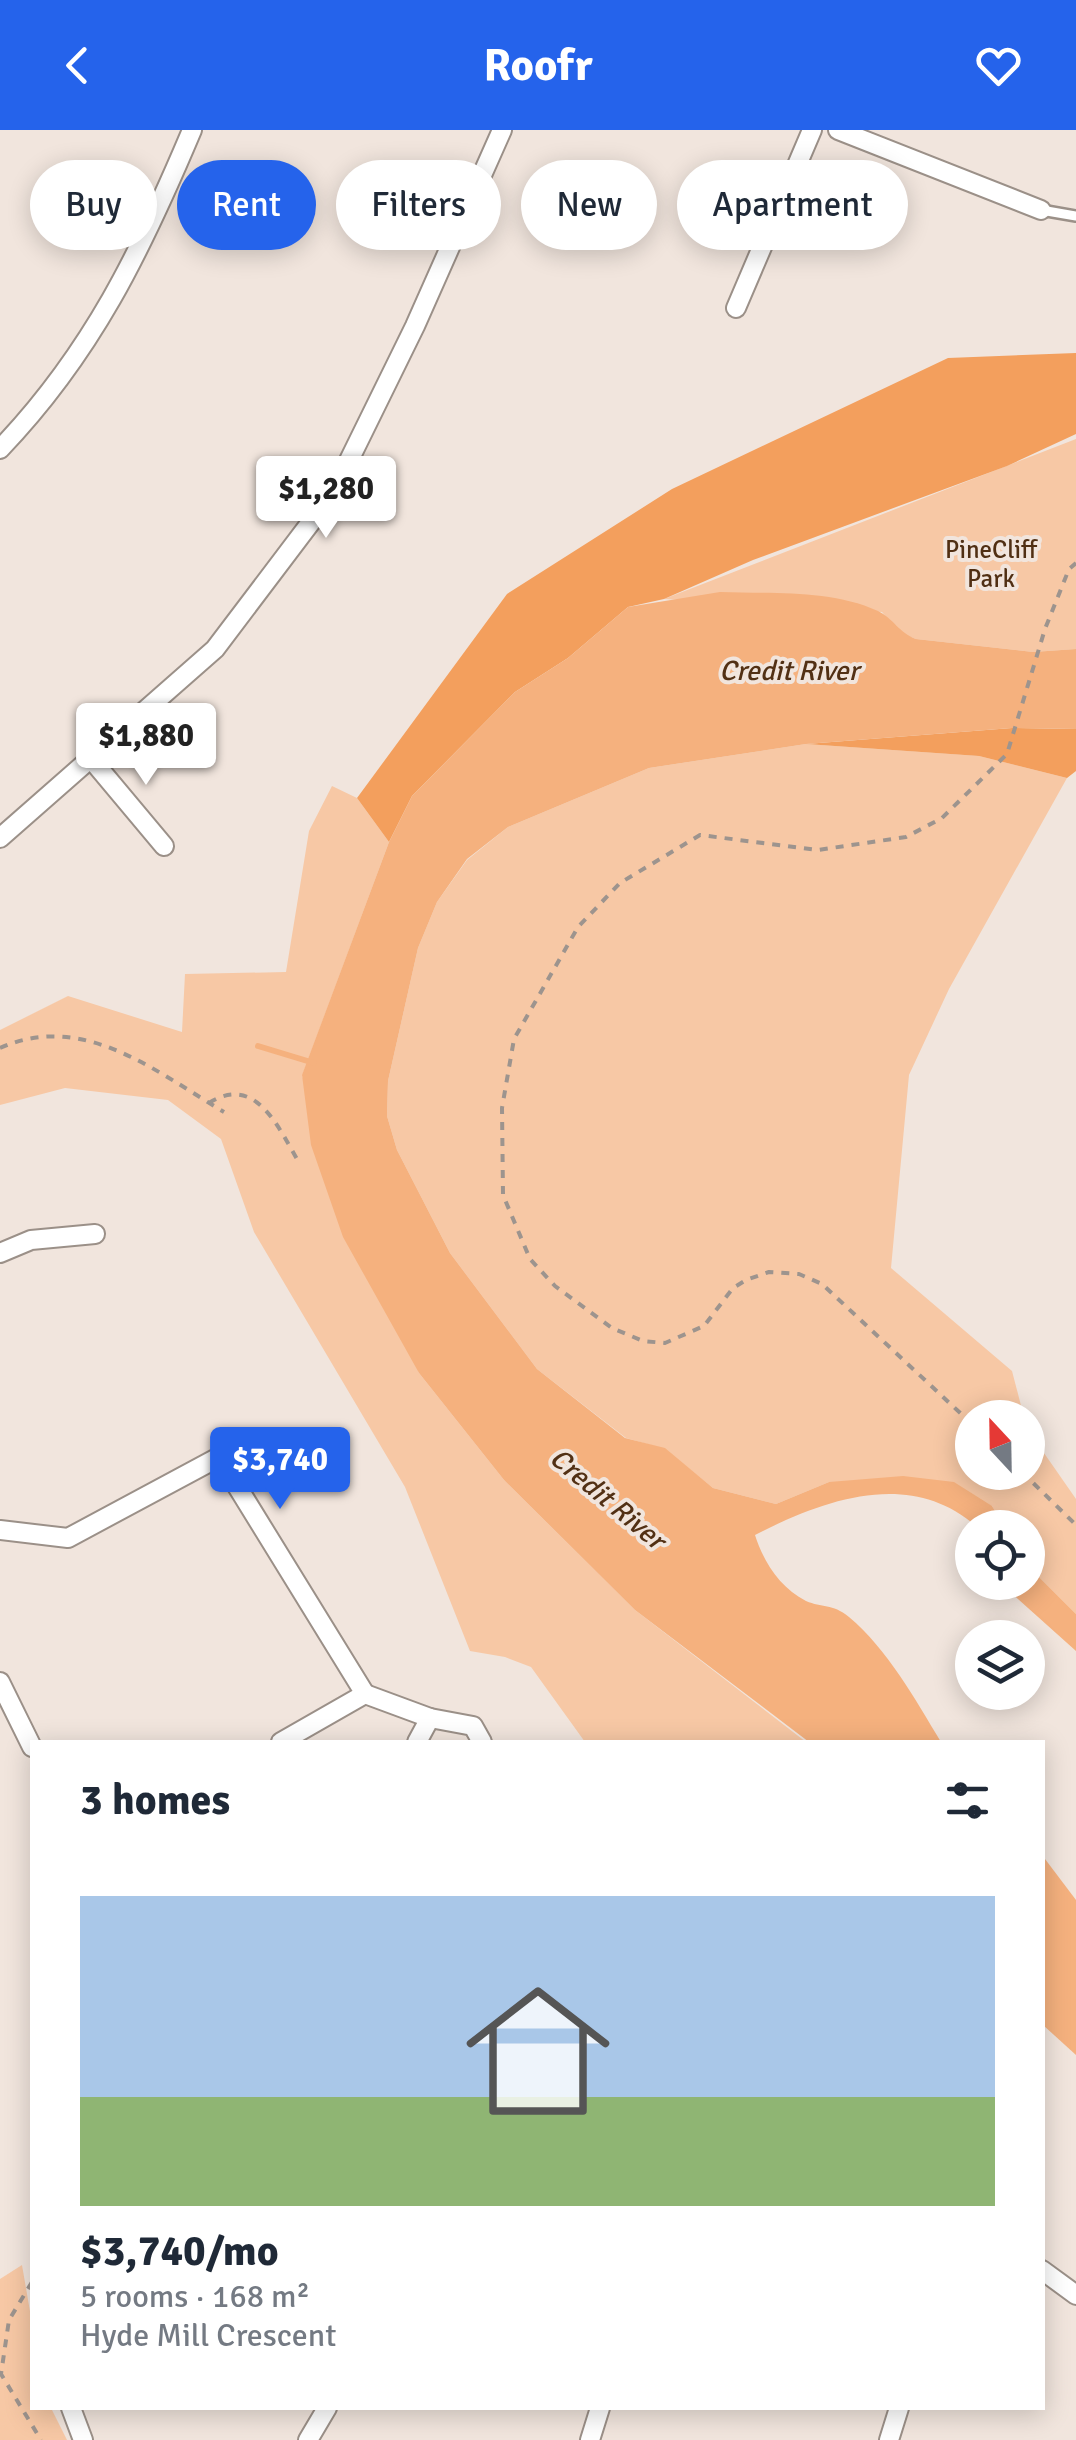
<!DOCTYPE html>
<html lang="en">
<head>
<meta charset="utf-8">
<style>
  :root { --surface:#fff; --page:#f2f2f3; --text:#1f2937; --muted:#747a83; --accent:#2563eb }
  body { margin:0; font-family:Signika,sans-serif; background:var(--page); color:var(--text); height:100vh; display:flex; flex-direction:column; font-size:38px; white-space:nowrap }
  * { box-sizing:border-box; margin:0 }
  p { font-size:32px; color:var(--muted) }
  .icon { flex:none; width:55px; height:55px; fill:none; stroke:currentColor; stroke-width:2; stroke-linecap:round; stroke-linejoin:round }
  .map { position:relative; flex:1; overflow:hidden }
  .sheet { position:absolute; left:30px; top:1610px; width:1015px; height:670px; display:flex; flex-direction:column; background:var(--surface); border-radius:0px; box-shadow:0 5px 25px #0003 }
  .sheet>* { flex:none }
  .hud { position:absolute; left:30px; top:30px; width:1018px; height:90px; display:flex; gap:20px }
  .needle { width:65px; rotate:338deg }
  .tools { position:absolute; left:955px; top:1270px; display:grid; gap:20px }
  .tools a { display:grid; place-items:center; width:90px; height:90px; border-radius:50%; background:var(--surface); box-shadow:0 5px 25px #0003; font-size:50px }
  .price { position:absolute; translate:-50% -85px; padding:0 22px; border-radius:10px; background:#fff; color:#222; font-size:32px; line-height:65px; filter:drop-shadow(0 2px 5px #0008) }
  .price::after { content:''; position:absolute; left:50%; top:60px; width:30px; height:22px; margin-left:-15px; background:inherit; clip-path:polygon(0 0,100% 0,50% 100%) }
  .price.active { background:var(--accent); color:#fff }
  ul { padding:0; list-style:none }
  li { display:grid; align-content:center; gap:20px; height:530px; padding:0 50px }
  li span { display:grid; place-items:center; height:310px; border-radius:0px; color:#555 }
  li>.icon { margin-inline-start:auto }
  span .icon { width:180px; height:180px; fill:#fffc; stroke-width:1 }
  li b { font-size:42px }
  h2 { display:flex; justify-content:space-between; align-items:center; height:120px; padding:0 50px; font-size:42px }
  .tag { padding:0 35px; border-radius:45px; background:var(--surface); box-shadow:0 5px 25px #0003; font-size:35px; line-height:90px }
  .tag.active { background:var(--accent); color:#fff }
  header { display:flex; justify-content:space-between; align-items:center; height:130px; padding:0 50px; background:var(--accent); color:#fff; font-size:45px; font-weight:800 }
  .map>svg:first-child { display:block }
</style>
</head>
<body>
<header><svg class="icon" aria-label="back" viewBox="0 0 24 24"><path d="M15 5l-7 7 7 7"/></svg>Roofr<svg class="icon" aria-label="heart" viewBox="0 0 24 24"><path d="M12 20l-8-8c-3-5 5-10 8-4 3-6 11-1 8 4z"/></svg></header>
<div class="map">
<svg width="1076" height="2310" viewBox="0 0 1076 2310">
  <rect width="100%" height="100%" fill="#f1e5dd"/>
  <!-- green -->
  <g fill="#f7c8a5">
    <path d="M1076,309v210l-43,3 -117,-13 -16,-6 -18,-21 -218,-13z"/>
    <path d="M806,614l173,12 88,22 -118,211 -40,86 -18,193 121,103 12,46 -52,1v54h56v-42l48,69v115l-48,-48v-38l-23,-1 -13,-21 -163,-24 -53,22 -63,-16 -48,-39 -39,-11 -89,-69 -87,-116 -53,-103 -10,-34 1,-35 30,-133 19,-46 30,-42 41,-33 141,-59z"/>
    <path d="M332,656l25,12 32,44 -87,234 117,297 85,107 131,130 171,132h-221l-54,-75 -26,-10 -35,-6 -65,-164 -151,-255 -33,-93 -53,-39 -103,-12 -65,17v-75l68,-34 114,36 3,-58 101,-2 23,-141z"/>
    <path d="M22,2135l10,58v85h19l16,32h-67v-161z"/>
  </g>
  <!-- forest -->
  <g fill="#f39f5d">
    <path d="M1076,223v81l-69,32 -254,94 -89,39 -36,8 -60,51 -53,34 -103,104 -23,46 -32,-44 150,-204 165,-105 276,-131z"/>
    <path d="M1012,598l64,1v42l-9,7 -88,-22 -173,-12z"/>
  </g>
  <!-- water -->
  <g fill="#f5b17e">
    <path d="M720,462c52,2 110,-3 158,19 15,7 21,22 38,28l117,13 43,-3v80l-64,-1 -206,16 -157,24 -141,59 -41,32 -30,43 -19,46 -30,133 -1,35 10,34 53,103 87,116 88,69 40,10 48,40 63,16 53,-22 74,-6 51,6 38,24 13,21h-28c-66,-59 -152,-28 -222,8 8,26 25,53 51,66 16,7 26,2 43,16 39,33 66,82 92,125h-132l-174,-132 -131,-130 -85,-107 -76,-136 -32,-92 -9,-70 87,-233 23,-46 103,-104 53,-34 60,-51z"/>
    <path d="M1028,1436l48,48v37l-76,-68 28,-1z"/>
    <path d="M1042,1725l34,45v155l-33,-30z"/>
  </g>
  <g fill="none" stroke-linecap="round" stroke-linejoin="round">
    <!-- stream -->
    <path stroke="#f5b17e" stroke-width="6" d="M258,916l56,17"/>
    <!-- service casing -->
    <g stroke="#9b9088" stroke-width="14">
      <path id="service" d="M1041,80l35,6"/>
    </g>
    <!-- minor casing -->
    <g stroke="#9b9088" stroke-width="22">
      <g id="minor">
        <path d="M838,0l203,80"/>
        <path d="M736,178l76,-178"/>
        <path d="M0,319c92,-96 141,-198 192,-319"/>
        <path d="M92,630l72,86"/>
        <path d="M0,708l215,-189 118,-156 82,-167 87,-196"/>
        <path d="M0,1123l31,-13 64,-6"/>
        <path d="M0,1400l68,8 151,-81 146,237 -84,48"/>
        <path d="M0,1552l32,65"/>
        <path d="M365,1564l65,24 43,8 9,16"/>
        <path d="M417,1612l13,-24"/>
        <path d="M1042,2140l34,25"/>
        <path d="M71,2278l12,32"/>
        <path d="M308,2310l19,-32"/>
        <path d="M590,2310l10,-32"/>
        <path d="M889,2310l10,-32"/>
      </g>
    </g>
    <!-- path -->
    <g stroke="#9d948e" stroke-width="4" stroke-dasharray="8 8" stroke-linecap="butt">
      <path d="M0,918c83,-37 155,23 224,64"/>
      <path d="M209,973c46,-29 68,22 88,56"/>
      <path d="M972,1294l-150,-140 -23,-10 -30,-2 -23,8 -13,8 -29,38 -39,17 -22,-2 -31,-13 -57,-42 -25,-27 -27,-64 -1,-87 12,-69 64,-112 42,-44 80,-48 118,15 88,-13 36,-19 65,-64 38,-125 24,-60 7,-6"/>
      <path d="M1022,1342l54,53"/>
      <path d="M32,2152l-23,38 -8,54 40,66"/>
    </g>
    <!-- service -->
    <use href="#service" stroke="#fff" stroke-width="9"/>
    <!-- minor -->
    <use href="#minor" stroke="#fff" stroke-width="18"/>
  </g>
  <g text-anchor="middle" stroke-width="8" stroke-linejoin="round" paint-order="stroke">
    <!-- park labels -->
    <g font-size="25" fill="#502f13" stroke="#f1e5dd">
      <text x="991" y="428">PineCliff<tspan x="991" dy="29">Park</tspan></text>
    </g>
    <!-- water labels -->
    <g font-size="28" font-style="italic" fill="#523014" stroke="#f1e5dd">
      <text x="789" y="550">Credit River</text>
      <text transform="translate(608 1368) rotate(40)" y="10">Credit River</text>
    </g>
  </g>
</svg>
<div class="tools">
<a><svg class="needle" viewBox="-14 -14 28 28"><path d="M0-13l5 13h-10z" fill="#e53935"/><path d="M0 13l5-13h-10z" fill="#747a83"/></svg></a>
<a><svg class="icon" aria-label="locate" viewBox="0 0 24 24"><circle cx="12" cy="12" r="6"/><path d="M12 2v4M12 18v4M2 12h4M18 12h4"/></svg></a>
<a><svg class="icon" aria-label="layers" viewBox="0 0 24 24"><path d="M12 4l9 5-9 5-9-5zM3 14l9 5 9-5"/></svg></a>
</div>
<b class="price" style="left:326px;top:411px">$1,280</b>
<b class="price" style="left:146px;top:658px">$1,880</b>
<b class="price active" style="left:280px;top:1382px">$3,740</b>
<div class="hud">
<a class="tag">Buy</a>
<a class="tag active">Rent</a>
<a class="tag">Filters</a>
<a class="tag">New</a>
<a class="tag">Apartment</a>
</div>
<section class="sheet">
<h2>3 homes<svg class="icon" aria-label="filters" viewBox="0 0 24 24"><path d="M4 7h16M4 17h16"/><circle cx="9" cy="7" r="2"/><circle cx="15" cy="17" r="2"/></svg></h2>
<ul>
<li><span style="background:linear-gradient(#a9c7e8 65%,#8fb573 0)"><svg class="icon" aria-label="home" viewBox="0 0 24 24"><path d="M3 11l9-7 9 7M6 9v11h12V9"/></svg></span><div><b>$3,740/mo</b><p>5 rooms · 168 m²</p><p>Hyde Mill Crescent</p></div></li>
</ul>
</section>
</div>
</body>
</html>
